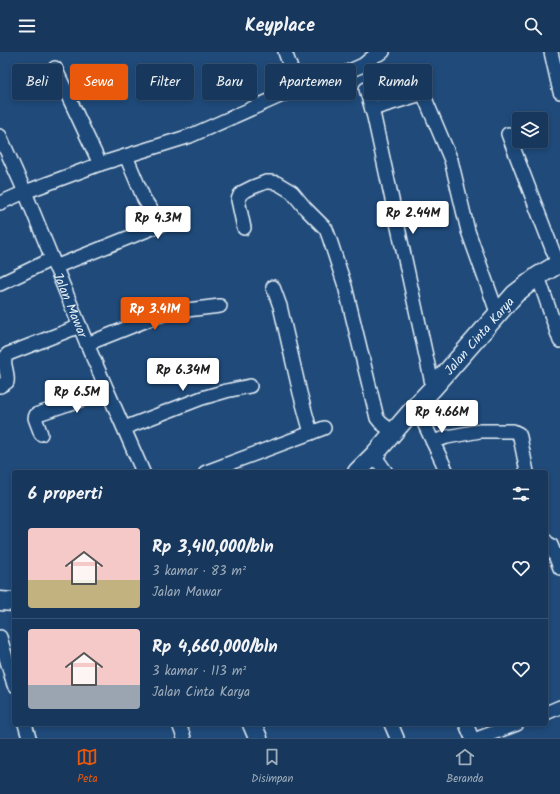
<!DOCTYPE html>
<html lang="id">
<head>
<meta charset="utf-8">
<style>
  :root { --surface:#17385c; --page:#203f62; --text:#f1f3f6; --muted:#9eacbb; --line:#365272; --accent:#ea580c }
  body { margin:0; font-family:Kalam,sans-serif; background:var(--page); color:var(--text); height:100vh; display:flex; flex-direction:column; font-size:15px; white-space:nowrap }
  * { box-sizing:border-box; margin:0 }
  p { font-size:13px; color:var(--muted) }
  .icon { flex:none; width:22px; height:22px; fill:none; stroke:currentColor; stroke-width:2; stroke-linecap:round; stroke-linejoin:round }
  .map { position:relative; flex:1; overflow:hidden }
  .drawer { position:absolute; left:12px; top:418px; width:536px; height:256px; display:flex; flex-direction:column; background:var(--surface); border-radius:4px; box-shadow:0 2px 6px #0003,0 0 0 1px var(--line) }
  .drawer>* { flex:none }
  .top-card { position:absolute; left:12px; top:12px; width:536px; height:36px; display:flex; gap:8px }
  .fabs { position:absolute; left:512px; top:60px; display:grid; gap:8px }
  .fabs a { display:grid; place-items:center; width:36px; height:36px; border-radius:4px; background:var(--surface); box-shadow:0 2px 6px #0003,0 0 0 1px var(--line); font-size:20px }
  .price { position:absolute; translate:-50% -34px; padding:0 9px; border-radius:4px; background:#fff; color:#222; font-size:13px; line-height:26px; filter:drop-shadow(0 1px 2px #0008) }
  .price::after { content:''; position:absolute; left:50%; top:24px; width:12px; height:9px; margin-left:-6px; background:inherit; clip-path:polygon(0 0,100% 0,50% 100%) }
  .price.on { background:var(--accent); color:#fff }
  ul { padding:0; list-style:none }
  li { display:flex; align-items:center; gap:12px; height:100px; padding:0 16px }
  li+li { border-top:1px solid var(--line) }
  li span { display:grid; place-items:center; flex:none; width:112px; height:80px; border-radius:4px; color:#555 }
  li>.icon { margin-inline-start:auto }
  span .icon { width:48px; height:48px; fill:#fffc; stroke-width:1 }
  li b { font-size:17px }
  h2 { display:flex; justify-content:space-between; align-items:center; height:48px; padding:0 16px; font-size:17px }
  .tag { padding:0 14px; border-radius:4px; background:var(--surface); box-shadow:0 2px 6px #0003,0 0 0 1px var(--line); font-size:14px; line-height:36px }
  .tag.on { background:var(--accent); color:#fff }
  header { display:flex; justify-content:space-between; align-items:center; height:52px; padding:0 16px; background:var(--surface); font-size:18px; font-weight:600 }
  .tabs { display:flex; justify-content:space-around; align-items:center; height:56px; border-top:1px solid var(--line); background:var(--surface); font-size:11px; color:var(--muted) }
  .tabs a { display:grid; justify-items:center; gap:2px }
  .tabs .on { color:var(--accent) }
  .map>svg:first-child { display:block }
</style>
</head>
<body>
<header><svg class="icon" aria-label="menu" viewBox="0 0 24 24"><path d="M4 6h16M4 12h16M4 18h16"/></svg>Keyplace<svg class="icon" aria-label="search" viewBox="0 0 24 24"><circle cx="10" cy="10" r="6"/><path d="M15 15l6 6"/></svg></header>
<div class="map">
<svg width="560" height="686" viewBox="0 0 560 686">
  <rect width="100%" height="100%" fill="#1f4a7a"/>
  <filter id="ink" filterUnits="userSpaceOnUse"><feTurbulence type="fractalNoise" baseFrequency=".025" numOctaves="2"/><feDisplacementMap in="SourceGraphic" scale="8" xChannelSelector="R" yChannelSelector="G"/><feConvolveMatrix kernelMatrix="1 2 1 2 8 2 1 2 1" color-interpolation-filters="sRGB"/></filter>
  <g filter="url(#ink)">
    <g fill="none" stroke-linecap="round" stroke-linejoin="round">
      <!-- street casing -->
      <g stroke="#e8f1f8" stroke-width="16">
        <g id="street">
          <path d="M285,0l13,36"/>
          <path d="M551,0l9,40"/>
          <path d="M55,16l45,96"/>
          <path d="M366,37l8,28 59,271"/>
          <path d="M372,57l46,-14 3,-1 3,2 27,64 17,71 30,84"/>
          <path d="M508,82l50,130"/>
          <path id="s1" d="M0,84l25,56 62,152 56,128"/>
          <path d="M0,151l25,-11 75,-28 90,-28 108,-48 45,-14 11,-5 9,-4 11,-9 9,-4"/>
          <path d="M244,176l-6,-28 2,-5 3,-3 10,-5 13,-5h4l7,1 15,9 14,17 20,20 3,8 16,49 32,132 4,5 12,9"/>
          <path d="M55,215l105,-42v-2l-16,-24 -18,-43"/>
          <path d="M538,224l22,65"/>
          <path d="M0,232l52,-25"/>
          <path d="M273,235l7,19 20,87 11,40"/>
          <path d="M87,292l68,-27 15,-5 50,-6"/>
          <path d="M0,334l7,-4c2,-11 -7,-20 1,-28l72,-28"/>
          <path d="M416,354l31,66"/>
          <path d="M124,376l78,-30 24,-7 24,-5"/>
          <path d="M41,382l-6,-16 1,-3 2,-1 69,-23"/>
          <path d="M433,390l14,-5 33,-6h33l6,3 1,3 7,35"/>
          <path d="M374,403l12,17"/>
          <path d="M206,420l118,-44"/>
          <path d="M546,489l1,2 4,2 9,23"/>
          <path d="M0,585l14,48"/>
          <path d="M546,661l14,-6"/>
          <path d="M25,672l4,14"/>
          <path d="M179,672l5,14"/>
          <path d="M391,672l6,14"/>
          <path d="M466,672l6,14"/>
          <path d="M479,686l38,-14"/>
        </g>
      </g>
      <!-- secondary casing -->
      <g stroke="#e8f1f8" stroke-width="21">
        <g id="secondary">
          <path id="s2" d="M357,420l17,-17 42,-49 17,-18 82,-94 23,-18 22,-13"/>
          <path d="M0,549l14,1"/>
          <path d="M252,672l6,14"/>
        </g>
      </g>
      <!-- street -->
      <use href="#street" stroke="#1f4a7a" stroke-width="13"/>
      <!-- secondary -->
      <use href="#secondary" stroke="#1f4a7a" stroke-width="18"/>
    </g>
  </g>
  <g text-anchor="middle" stroke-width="3" stroke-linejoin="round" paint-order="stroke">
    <!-- street labels -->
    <g font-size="13" fill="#e8f1f8" stroke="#1f4a7a">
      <text dy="5" stroke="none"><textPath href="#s1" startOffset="183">Jalan Mawar</textPath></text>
      <text dy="5" stroke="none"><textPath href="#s2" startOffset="183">Jalan Cinta Karya</textPath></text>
    </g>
  </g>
</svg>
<div class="fabs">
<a><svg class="icon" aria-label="layers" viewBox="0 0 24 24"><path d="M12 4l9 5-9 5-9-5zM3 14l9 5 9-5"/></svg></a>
</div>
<b class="price" style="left:413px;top:183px">Rp 2.44M</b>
<b class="price" style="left:158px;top:188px">Rp 4.3M</b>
<b class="price on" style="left:155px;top:279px">Rp 3.41M</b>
<b class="price" style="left:183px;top:340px">Rp 6.34M</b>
<b class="price" style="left:77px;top:362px">Rp 6.5M</b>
<b class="price" style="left:442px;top:382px">Rp 4.66M</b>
<div class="top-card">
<a class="tag">Beli</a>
<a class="tag on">Sewa</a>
<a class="tag">Filter</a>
<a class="tag">Baru</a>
<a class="tag">Apartemen</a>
<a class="tag">Rumah</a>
</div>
<section class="drawer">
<h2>6 properti<svg class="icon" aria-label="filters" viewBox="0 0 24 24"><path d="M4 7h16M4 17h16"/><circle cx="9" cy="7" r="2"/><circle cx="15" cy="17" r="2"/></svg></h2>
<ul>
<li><span style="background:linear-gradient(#f6c9c9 65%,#c2b280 0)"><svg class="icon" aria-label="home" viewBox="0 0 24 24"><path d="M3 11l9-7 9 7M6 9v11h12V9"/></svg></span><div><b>Rp 3,410,000/bln</b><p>3 kamar · 83 m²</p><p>Jalan Mawar</p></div><svg class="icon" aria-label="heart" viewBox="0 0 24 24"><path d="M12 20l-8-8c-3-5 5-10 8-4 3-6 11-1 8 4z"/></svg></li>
<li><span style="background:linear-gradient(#f6c9c9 70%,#9aa5b1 0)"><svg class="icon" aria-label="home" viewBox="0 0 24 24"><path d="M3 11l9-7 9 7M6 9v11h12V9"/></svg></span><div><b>Rp 4,660,000/bln</b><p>3 kamar · 113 m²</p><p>Jalan Cinta Karya</p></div><svg class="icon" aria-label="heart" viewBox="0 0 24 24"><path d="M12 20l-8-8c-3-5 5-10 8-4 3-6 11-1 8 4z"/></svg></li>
</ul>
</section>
</div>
<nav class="tabs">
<a class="on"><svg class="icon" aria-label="map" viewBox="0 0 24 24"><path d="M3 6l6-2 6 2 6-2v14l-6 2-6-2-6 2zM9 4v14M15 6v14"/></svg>Peta</a>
<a><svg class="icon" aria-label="saved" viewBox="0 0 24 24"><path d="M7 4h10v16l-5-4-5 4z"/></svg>Disimpan</a>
<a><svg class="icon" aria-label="home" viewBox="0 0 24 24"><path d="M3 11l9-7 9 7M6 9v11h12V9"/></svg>Beranda</a>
</nav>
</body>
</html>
